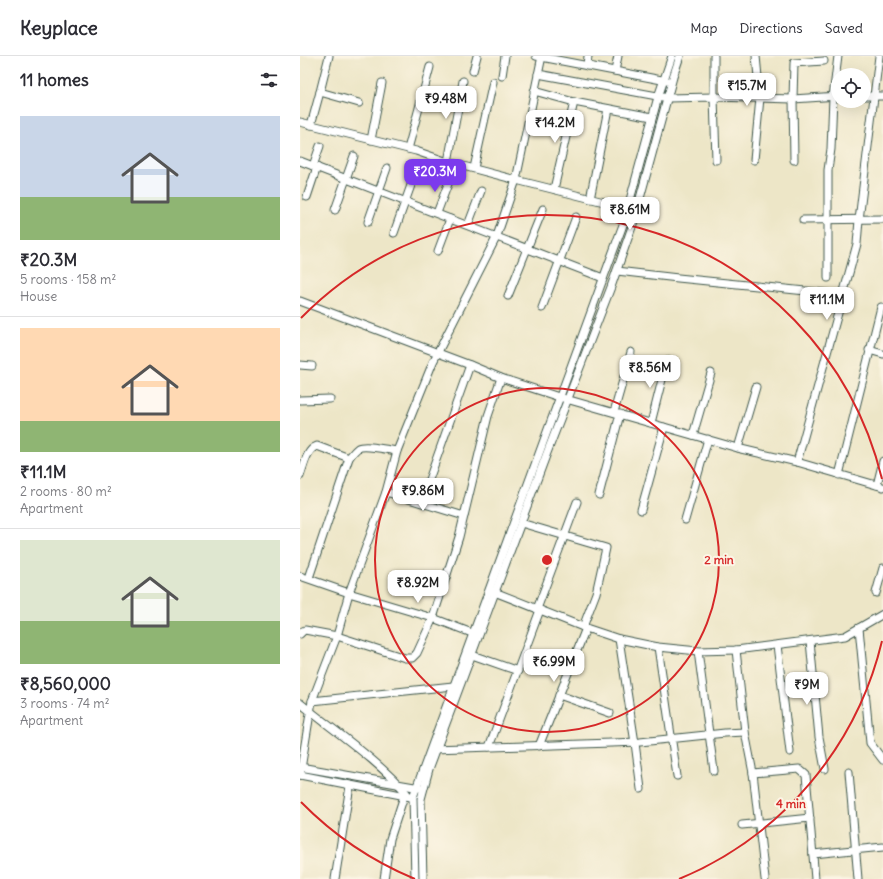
<!DOCTYPE html>
<html lang="en">
<head>
<meta charset="utf-8">
<style>
  :root { --surface:#fff; --page:#f7f7f7; --text:#2b2b33; --muted:#7c7c81; --line:#e1e1e2; --accent:#7c3aed }
  body { margin:0; font-family:Delius,sans-serif; background:var(--page); color:var(--text); height:100vh; display:flex; flex-direction:column; font-size:15px; white-space:nowrap }
  * { box-sizing:border-box; margin:0 }
  p { font-size:13px; color:var(--muted) }
  .icon { flex:none; width:22px; height:22px; fill:none; stroke:currentColor; stroke-width:2; stroke-linecap:round; stroke-linejoin:round }
  .map { position:relative; flex:1; overflow:hidden }
  .sheet { display:flex; flex-direction:column; background:var(--surface); width:300px }
  .sheet>* { flex:none }
  .fabs { position:absolute; left:531px; top:12px; display:grid; gap:8px }
  .fabs a { display:grid; place-items:center; width:40px; height:40px; border-radius:50%; background:var(--surface); box-shadow:0 4px 16px #0002; font-size:20px }
  .price { position:absolute; translate:-50% -34px; padding:0 9px; border-radius:8px; background:#fff; color:#222; font-size:13px; line-height:26px; filter:drop-shadow(0 1px 2px #0008) }
  .price::after { content:''; position:absolute; left:50%; top:24px; width:12px; height:9px; margin-left:-6px; background:inherit; clip-path:polygon(0 0,100% 0,50% 100%) }
  .price.on { background:var(--accent); color:#fff }
  ul { padding:0; list-style:none }
  li { display:grid; align-content:center; gap:8px; height:212px; padding:0 20px }
  li+li { border-top:1px solid var(--line) }
  li span { display:grid; place-items:center; height:124px; border-radius:0px; color:#555 }
  li>.icon { margin-inline-start:auto }
  span .icon { width:72px; height:72px; fill:#fffc; stroke-width:1 }
  li b { font-size:17px }
  h2 { display:flex; justify-content:space-between; align-items:center; height:48px; padding:0 20px; font-size:17px }
  header { display:flex; align-items:center; gap:24px; box-sizing:border-box; height:56px; padding:0 20px; background:var(--surface); border-bottom:1px solid var(--line) }
  header strong { font-size:19px }
  nav { display:flex; gap:22px; margin-inline-start:auto; font-size:14px }
  main { display:flex; flex:1; min-height:0 }
  .map>svg:first-child { display:block }
</style>
</head>
<body>
<header>
<strong>Keyplace</strong>
<nav><a>Map</a><a>Directions</a><a>Saved</a></nav>
</header>
<main>
<section class="sheet">
<h2>11 homes<svg class="icon" aria-label="filters" viewBox="0 0 24 24"><path d="M4 7h16M4 17h16"/><circle cx="9" cy="7" r="2"/><circle cx="15" cy="17" r="2"/></svg></h2>
<ul>
<li><span style="background:linear-gradient(#c9d6e8 65%,#8fb573 0)"><svg class="icon" aria-label="home" viewBox="0 0 24 24"><path d="M3 11l9-7 9 7M6 9v11h12V9"/></svg></span><div><b>₹20.3M</b><p>5 rooms · 158 m²</p><p>House</p></div></li>
<li><span style="background:linear-gradient(#ffd9b3 75%,#8fb573 0)"><svg class="icon" aria-label="home" viewBox="0 0 24 24"><path d="M3 11l9-7 9 7M6 9v11h12V9"/></svg></span><div><b>₹11.1M</b><p>2 rooms · 80 m²</p><p>Apartment</p></div></li>
<li><span style="background:linear-gradient(#dfe7d0 65%,#8fb573 0)"><svg class="icon" aria-label="home" viewBox="0 0 24 24"><path d="M3 11l9-7 9 7M6 9v11h12V9"/></svg></span><div><b>₹8,560,000</b><p>3 rooms · 74 m²</p><p>Apartment</p></div></li>
</ul>
</section>
<div class="map">
<svg width="583" height="823" viewBox="0 0 583 823">
  <rect width="100%" height="100%" fill="#fcf5e5"/>
  <filter id="ink" filterUnits="userSpaceOnUse"><feTurbulence type="fractalNoise" baseFrequency=".025" numOctaves="2"/><feDisplacementMap in="SourceGraphic" scale="8" xChannelSelector="R" yChannelSelector="G"/><feConvolveMatrix kernelMatrix="1 2 1 2 8 2 1 2 1" color-interpolation-filters="sRGB"/></filter>
  <filter id="wash" filterUnits="userSpaceOnUse"><feTurbulence type="fractalNoise" baseFrequency=".012" numOctaves="4" result="noise"/><feDisplacementMap in="SourceGraphic" scale="16" xChannelSelector="R" yChannelSelector="G"/><feGaussianBlur stdDeviation="0.9" result="paint"/><feColorMatrix in="noise" values="0 0 0 0 0 0 0 0 0 0 0 0 0 0 0 0 0 1.4 0 .05"/><feComposite in="paint" operator="in"/></filter>
  <g filter="url(#wash)">
    <rect width="100%" height="100%" fill="#ede6c7"/>
  </g>
  <g filter="url(#ink)">
    <g fill="none" stroke-linecap="round" stroke-linejoin="round">
      <!-- minor casing -->
      <g stroke="#3e564a" stroke-width="9">
        <g id="minor">
          <path d="M236,0l131,25"/>
          <path d="M414,0v41l2,63"/>
          <path d="M287,10l1,-10"/>
          <path d="M173,15l4,-15"/>
          <path d="M315,15l3,-15"/>
          <path d="M238,18l130,24 46,-1 79,2 45,-3"/>
          <path d="M202,20l3,-20"/>
          <path d="M234,35l40,11 78,15"/>
          <path d="M20,36l39,11"/>
          <path d="M564,40h19"/>
          <path d="M0,66l116,29 32,11 68,18 112,28"/>
          <path d="M11,69l9,-33 9,-36"/>
          <path d="M71,84l11,-57"/>
          <path d="M108,93l22,-82"/>
          <path d="M454,104l6,-62 -4,-42"/>
          <path d="M494,104l-1,-61 1,-36 30,-2"/>
          <path d="M0,105l303,117"/>
          <path d="M148,106l15,-81"/>
          <path d="M13,110l7,-20"/>
          <path d="M174,112l19,-86"/>
          <path d="M254,133l20,-87"/>
          <path d="M7,141l10,-30"/>
          <path d="M290,143l18,-90"/>
          <path d="M35,154l19,-54"/>
          <path d="M137,157l11,-29"/>
          <path d="M503,164l80,-1"/>
          <path d="M68,166l19,-54"/>
          <path d="M168,169l13,-34"/>
          <path d="M94,177l21,-59"/>
          <path d="M138,195l12,-32"/>
          <path d="M317,215l61,7 166,17"/>
          <path d="M528,222v-108l3,-21 2,-52 5,-41"/>
          <path d="M208,240l35,-87"/>
          <path d="M0,245l170,64 31,13 58,19 182,52 56,13 86,25"/>
          <path d="M242,252l34,-91"/>
          <path d="M569,294l14,4"/>
          <path d="M0,309l12,1"/>
          <path d="M0,344l30,-1"/>
          <path d="M314,356l17,-60"/>
          <path d="M351,367l16,-63"/>
          <path d="M393,379l18,-62"/>
          <path d="M438,392l18,-61"/>
          <path d="M497,406l60,-218 2,-24 20,-164"/>
          <path d="M539,419l42,-168"/>
          <path d="M0,420c4,-10 6,-26 17,-30l32,12"/>
          <path d="M577,429l6,-24"/>
          <path d="M86,436l78,24"/>
          <path d="M299,439l21,-81"/>
          <path d="M121,446l49,-137"/>
          <path d="M341,454l23,-83"/>
          <path d="M385,464l23,-81"/>
          <path d="M221,467l85,25 -10,45 -13,34"/>
          <path d="M0,520l49,17 84,25 44,17"/>
          <path d="M9,522l40,-120c3,-4 5,-7 9,-10 7,-4 30,2 39,3"/>
          <path d="M192,535l91,36 36,12 39,8 40,4 38,-1 109,-14 38,-22"/>
          <path d="M576,537l7,-25"/>
          <path d="M237,553l40,-107"/>
          <path d="M559,572l11,115 13,17"/>
          <path d="M0,578l3,-3 2,-1 32,6 68,22h7l5,-5 16,-35 26,-81 29,-121 13,-38"/>
          <path d="M319,583l16,104 6,46"/>
          <path d="M510,585l9,96 6,32"/>
          <path d="M477,589l13,107"/>
          <path d="M358,591l19,129"/>
          <path d="M436,594l9,82 8,41"/>
          <path d="M398,595l16,120"/>
          <path d="M172,599l46,16"/>
          <path d="M259,639l51,18"/>
          <path d="M12,645l141,-15"/>
          <path d="M0,647c37,30 78,57 109,93"/>
          <path d="M239,690l47,-118"/>
          <path d="M189,691l51,-137"/>
          <path d="M133,693l207,-7 85,-9 20,-1"/>
          <path d="M0,711l120,21"/>
          <path d="M549,716l9,107"/>
          <path d="M0,719l12,-74 25,-65 12,-43 37,-101 11,-41 36,-89 64,-126 19,-56 26,-124"/>
          <path d="M0,719l111,22"/>
          <path d="M442,769l68,-7"/>
          <path d="M513,798l70,-7"/>
          <path d="M35,823l15,-93"/>
          <path d="M84,823l6,-40 14,-43"/>
          <path d="M115,823l-2,-82 211,-575 34,-125 14,-41"/>
          <path d="M123,823l-2,-80 8,-30 118,-316 64,-166 22,-63 40,-147 7,-21"/>
          <path d="M465,823l-12,-106 46,-4 7,6 9,104"/>
        </g>
      </g>
      <!-- minor -->
      <use href="#minor" stroke="#fff" stroke-width="7"/>
    </g>
  </g>
  <!-- distance rings -->
  <g fill="none" stroke="#d62828" stroke-width="2">
    <circle cx="247" cy="504" r="172"/>
    <path d="M582 585A345 345 0 0 1 379 823M115 823A345 345 0 0 1 1 746M1 262A345 345 0 0 1 582 423"/>
  </g>
  <circle cx="247" cy="504" r="6" fill="#d62828" stroke="#fcf5e5" stroke-width="2"/>
  <g font-size="12" text-anchor="middle" font-weight="bold" fill="#d62828" stroke="#fcf5e5" stroke-width="4" stroke-linejoin="round" paint-order="stroke">
    <text x="419" y="508">2 min</text>
    <text x="491" y="752">4 min</text>
  </g>
</svg>
<div class="fabs">
<a><svg class="icon" aria-label="locate" viewBox="0 0 24 24"><circle cx="12" cy="12" r="6"/><path d="M12 2v4M12 18v4M2 12h4M18 12h4"/></svg></a>
</div>
<b class="price" style="left:447px;top:51px">₹15.7M</b>
<b class="price" style="left:146px;top:64px">₹9.48M</b>
<b class="price" style="left:255px;top:88px">₹14.2M</b>
<b class="price on" style="left:135px;top:137px">₹20.3M</b>
<b class="price" style="left:330px;top:175px">₹8.61M</b>
<b class="price" style="left:527px;top:265px">₹11.1M</b>
<b class="price" style="left:350px;top:333px">₹8.56M</b>
<b class="price" style="left:123px;top:456px">₹9.86M</b>
<b class="price" style="left:118px;top:548px">₹8.92M</b>
<b class="price" style="left:254px;top:627px">₹6.99M</b>
<b class="price" style="left:507px;top:650px">₹9M</b>
</div>
</main>
</body>
</html>
